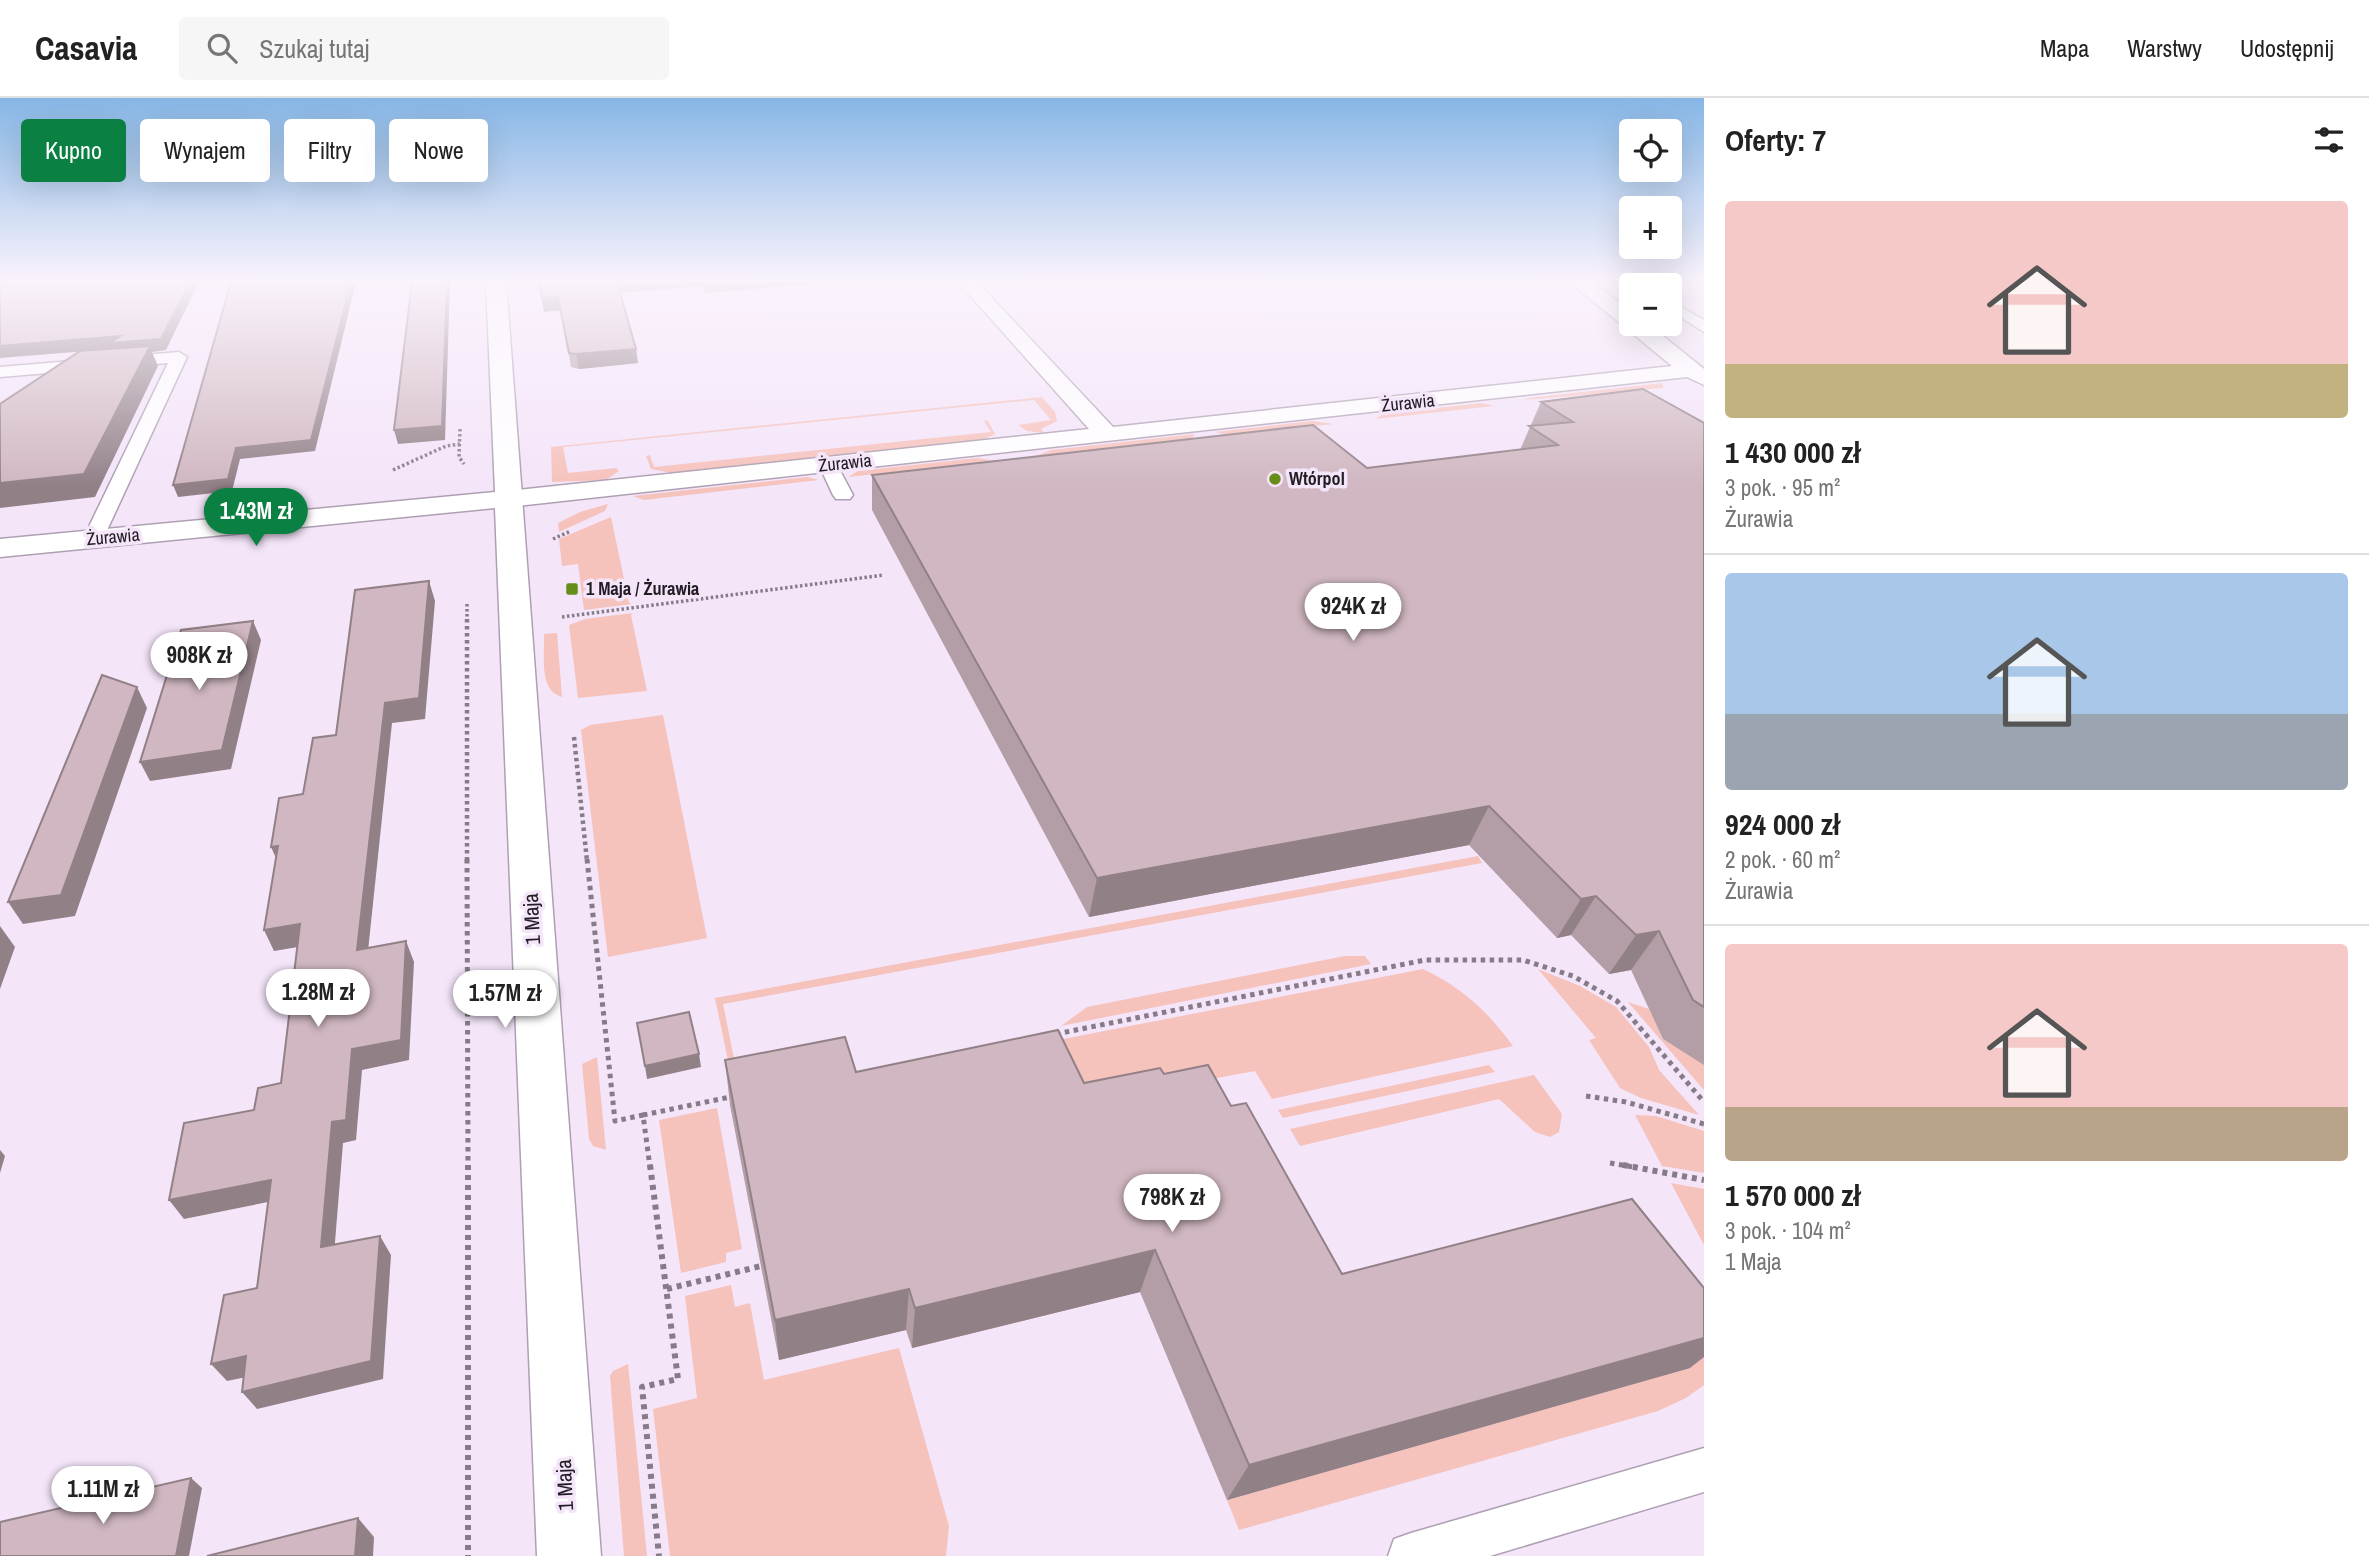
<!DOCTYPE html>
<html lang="pl">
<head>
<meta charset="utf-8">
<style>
  :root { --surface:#fff; --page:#f6f6f6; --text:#222; --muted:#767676; --line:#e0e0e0; --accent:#0b8043 }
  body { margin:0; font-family:"Archivo Narrow",sans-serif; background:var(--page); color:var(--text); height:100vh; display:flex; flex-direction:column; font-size:26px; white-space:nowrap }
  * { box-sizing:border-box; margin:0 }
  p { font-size:23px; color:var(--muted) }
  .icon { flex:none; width:38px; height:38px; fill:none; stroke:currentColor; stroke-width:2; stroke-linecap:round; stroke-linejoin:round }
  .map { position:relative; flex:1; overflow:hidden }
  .panel { display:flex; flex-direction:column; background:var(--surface); width:665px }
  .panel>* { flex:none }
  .top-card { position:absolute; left:21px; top:21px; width:665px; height:63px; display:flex; gap:14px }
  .tools { position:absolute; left:1619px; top:21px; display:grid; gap:14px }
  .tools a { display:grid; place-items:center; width:63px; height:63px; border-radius:7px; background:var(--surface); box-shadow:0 7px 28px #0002; font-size:35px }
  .price { position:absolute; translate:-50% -60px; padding:0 16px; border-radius:24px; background:#fff; color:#222; font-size:23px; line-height:46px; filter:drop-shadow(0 2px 4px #0008) }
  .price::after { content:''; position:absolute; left:50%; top:42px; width:21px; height:16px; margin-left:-10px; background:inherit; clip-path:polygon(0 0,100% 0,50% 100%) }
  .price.selected { background:var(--accent); color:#fff }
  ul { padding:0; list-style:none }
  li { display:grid; align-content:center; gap:14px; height:371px; padding:0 21px }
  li+li { border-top:2px solid var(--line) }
  li span { display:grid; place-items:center; height:217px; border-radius:7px; color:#555 }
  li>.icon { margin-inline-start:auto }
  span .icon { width:126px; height:126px; fill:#fffc; stroke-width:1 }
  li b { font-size:30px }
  h2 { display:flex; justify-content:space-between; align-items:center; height:84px; padding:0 21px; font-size:30px }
  .chip { padding:0 24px; border-radius:7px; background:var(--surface); box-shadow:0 7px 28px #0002; font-size:24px; line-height:63px }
  .chip.selected { background:var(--accent); color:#fff }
  header { display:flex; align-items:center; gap:42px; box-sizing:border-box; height:98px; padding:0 35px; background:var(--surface); border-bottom:2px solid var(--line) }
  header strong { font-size:33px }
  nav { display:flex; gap:38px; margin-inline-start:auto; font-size:24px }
  .search { width:490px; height:63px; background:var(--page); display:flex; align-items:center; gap:18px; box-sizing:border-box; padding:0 24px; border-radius:7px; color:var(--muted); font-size:26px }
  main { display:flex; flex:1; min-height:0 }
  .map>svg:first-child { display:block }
</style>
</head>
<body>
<header>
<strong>Casavia</strong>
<div class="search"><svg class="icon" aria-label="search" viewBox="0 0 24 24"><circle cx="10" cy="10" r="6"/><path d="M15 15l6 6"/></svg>Szukaj tutaj</div>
<nav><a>Mapa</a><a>Warstwy</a><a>Udostępnij</a></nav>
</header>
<main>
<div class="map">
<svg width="1704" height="1458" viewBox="0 0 1704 1458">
  <rect width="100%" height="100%" fill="#f4e5f9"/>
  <!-- green -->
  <g fill="#f6c2bc">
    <path d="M1663,285v5l-138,12 4,-2z"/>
    <path d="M1042,299l13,15 2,9 -16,8 3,4 -17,-2 -9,-6 33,-5 -17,-20 -471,47 5,26 48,-5 3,3 -13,9 -54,2 -1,-35z"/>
    <path d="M1481,305l14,3 -120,13 9,-5z"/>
    <path d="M987,322l8,14 -12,6 -311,33 -21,-4 -5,-13 4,-1 4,12 337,-35 -7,-11z"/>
    <path d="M1312,323l22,3 -106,11 -13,-3z"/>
    <path d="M1195,336l-4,6 -158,17 18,-7z"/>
    <path d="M977,360l20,3 -149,16 10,-6z"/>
    <path d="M807,379l12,3 -175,20 -11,-4z"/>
    <path d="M608,406l-3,7 -46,21 -1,-9 22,-11z"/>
    <path d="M611,419l18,86 3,1 -48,6 -6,-46 -16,2 -3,-27z"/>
    <path d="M633,515l-2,2 16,76 -69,7 -9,-73 16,-6z"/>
    <path d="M557,535l5,64c-24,-7 -17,-42 -18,-63z"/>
    <path d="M663,617l44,223 -99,19 -27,-227 9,-5z"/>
    <path d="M1478,758l4,7 -759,141 17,84 -6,1 -19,-91z"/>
    <path d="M1345,858h20l6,8 -310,62 26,-19z"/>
    <path d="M1423,871c39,18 65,43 90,77l-241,53 -17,-28 -175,32 -27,-62z"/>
    <path d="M1538,871l42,17 36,21 33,40 10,23 40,45 -58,-17 -21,-10 -31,-48 7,-2z"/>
    <path d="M1628,904l21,7 14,30 41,24v27z"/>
    <path d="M597,959l9,93 -13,-4 -4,-7 -7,-75z"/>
    <path d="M1489,967l6,7 -212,46 -5,-8z"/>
    <path d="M1534,977l28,39 -3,18 -9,5 -15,-5 -36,-33 -199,47 -10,-17z"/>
    <path d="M717,1010l25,141 -16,4v9l-45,11 -22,-153z"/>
    <path d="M1635,1017l21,1 48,15v42l-42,-7z"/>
    <path d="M1671,1085l33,6v56z"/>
    <path d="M731,1187l4,22 15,-4 14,77 135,-32 50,178 -3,30h-276l-17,-147 44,-11 -12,-102z"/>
    <path d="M1704,1233v54l-18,13 -28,13 -419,119 -12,-30 463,-132z"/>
    <path d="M628,1266l19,192h-23l-14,-180 3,-5z"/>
  </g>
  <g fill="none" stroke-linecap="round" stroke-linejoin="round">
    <!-- lane casing -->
    <g stroke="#aea0b2" stroke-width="3">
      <g id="lane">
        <path d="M1679,208l25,14v12l-30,-19 -2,-3z"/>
        <path d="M179,254l8,5 -84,182 -3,4h-14l-3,-4 85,-176 -168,14v-10z"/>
        <path d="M828,361l7,2 18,34 -3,4h-14l-3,-4 -14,-30z"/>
        <path d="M1704,1350v44l-214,64h-102l6,-17 17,-6z"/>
      </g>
    </g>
    <!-- street casing -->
    <g stroke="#aea0b2" stroke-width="3">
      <path id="street" d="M958,184h19l136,145 559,-61 -102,-84h21l40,29v13h17l56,45v16l-17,-8 -1179,130 -10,-2 -3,-6 3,-6 10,-2 581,-62z"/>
    </g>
    <!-- secondary casing -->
    <g stroke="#aea0b2" stroke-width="3">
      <path id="secondary" d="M486,184h20l95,1274h-64l-42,-1048 -495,49v-18l495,-47z"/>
    </g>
    <!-- path-far3 -->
    <g stroke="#867c89" stroke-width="3.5" stroke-dasharray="2.5 2.5" stroke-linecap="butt">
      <path d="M460,331l-1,28 5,7"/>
      <path d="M393,372l53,-24 14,-2"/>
      <path d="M553,441l18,-8"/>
      <path d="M467,506v16"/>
      <path d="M562,519l322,-42"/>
    </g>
    <!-- path-far2 -->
    <g stroke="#867c89" stroke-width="4.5" stroke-dasharray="3.5 3.5" stroke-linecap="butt">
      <path d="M467,521v242"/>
      <path d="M574,639l13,124"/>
    </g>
    <!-- path-far1 -->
    <g stroke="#867c89" stroke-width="5" stroke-dasharray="4.5 4.5" stroke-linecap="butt">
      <path d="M467,761l1,308"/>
      <path d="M587,761l28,262 28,-6 7,52"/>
      <path d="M1056,936l369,-74h98l50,16 44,25 87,101"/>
      <path d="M1586,998l40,6 78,22"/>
      <path d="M643,1017l92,-19"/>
      <path d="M1610,1065l23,4"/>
    </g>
    <!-- path -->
    <g stroke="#867c89" stroke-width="6" stroke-dasharray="5 5" stroke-linecap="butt">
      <path d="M468,1067v391"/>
      <path d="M650,1067l28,214 -36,8 17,169"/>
      <path d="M1623,1067l81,15"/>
      <path d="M667,1191l94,-23"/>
    </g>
    <!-- lane -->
    <use href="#lane" fill="#fff" fill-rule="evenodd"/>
    <!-- street -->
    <use href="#street" fill="#fff" fill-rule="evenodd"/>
    <!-- secondary -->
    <use href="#secondary" fill="#fff" fill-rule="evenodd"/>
  </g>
  <!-- wall -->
  <g fill="#b39da6">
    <path d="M539,184h294l-128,11 -3,-7 -82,6 18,71 -59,6 -8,-2 -10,-57 -17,2z"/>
    <path d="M1541,304l163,21v642l-41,-26 -32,-69 -22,4 -38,-39 -14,3 -88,-93 -380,72 -217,-407v-35l495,-7 153,-18z"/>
    <path d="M725,962l131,12 228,11 80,-9 67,32 111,168 348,94 -463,132 -87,-208 -228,56 -6,-18 -127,30 -49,-255z"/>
  </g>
  <!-- shaded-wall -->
  <g fill="#928087">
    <path d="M190,184h9l-33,68 -14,2 6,14 -63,131 -95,11v-25l112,-134 -112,9v-12l120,-10z"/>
    <path d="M351,184h5l-41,169 -75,8 -8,32 -54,6 -5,-12z"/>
    <path d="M447,184h3l-5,158 -47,4 -4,-14z"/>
    <path d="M617,184h85v4l-84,7z"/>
    <path d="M704,184h129l-128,11z"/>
    <path d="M558,199l3,13 -17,2 -2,-14z"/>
    <path d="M636,251l2,14 -59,6 -3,-15z"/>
    <path d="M429,483l6,20 -10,118 -33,4 -26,247 -9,-20 28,-247z"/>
    <path d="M253,523l8,19 -30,129 -81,12 -10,-19z"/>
    <path d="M137,589l10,21 -72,208 -52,8 -15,-22z"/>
    <path d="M1489,708l-20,39 -380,72 8,-39z"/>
    <path d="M278,748l2,21 -9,-20z"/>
    <path d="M1596,798l-25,39 -14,3 24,-39z"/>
    <path d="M300,826l10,21 -36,6 -10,-21z"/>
    <path d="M0,828l15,21 -15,42z"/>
    <path d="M1659,833l-28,39 -22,4 27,-39z"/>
    <path d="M406,843l8,21 -5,98 -47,10 -6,70 -13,3 -10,124 -12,-20 11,-125 20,-73z"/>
    <path d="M699,956l2,13 -54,12 -2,-13z"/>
    <path d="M0,1052l5,6 -5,17z"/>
    <path d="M271,1082l12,19 -99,20 -15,-19z"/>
    <path d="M380,1138l11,19 -8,124 -126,30 -15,-17z"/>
    <path d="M1155,1152l-15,42 -228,56 3,-40z"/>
    <path d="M909,1191l-3,41 -127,30 -4,-40z"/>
    <path d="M1704,1240v19l-14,11 -463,132 22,-35z"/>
    <path d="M246,1258l15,18 -34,7 -16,-17z"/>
    <path d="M191,1380l11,10 -13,68h-13z"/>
    <path d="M358,1420l16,19 -1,19h-18z"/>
  </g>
  <!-- building -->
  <g fill="#d0b7c1" stroke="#928087" stroke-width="2">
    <path d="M0,184h190l-29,57 -51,4 10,-7 -120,10z"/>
    <path d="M231,184h120l-40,158 -75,8 -8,31 -55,6z"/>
    <path d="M412,184h35l-5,144 -48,4z"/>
    <path d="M539,184h78l19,67 -60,5 -7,-1 -11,-56 -16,1z"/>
    <path d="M150,248l-66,128 -84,9v-79l80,-53z"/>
    <path d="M1643,291l61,34v584l-11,-7 -34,-69 -23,4 -40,-39 -15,3 -92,-93 -392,72 -225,-403 441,-50 54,43 191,-23 -29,-19 44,-4 -32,-20z"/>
    <path d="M429,483l-10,117 -34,5 -28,247 49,-9 -5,99 -49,9 -6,71 -14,2 -11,125 59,-11 -9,125 -129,31 4,-36 -35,8 13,-69 33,-7 14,-108 -102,20 15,-77 70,-13 4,-22 23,-5 19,-159 -36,6 14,-84 -7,1 8,-49 24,-4 10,-56 23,-3 19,-145z"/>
    <path d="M253,523l-31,129 -82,12 41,-132z"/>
    <path d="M102,577l35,12 -76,208 -53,7z"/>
    <path d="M689,914l10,42 -54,12 -8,-43z"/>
    <path d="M1058,932l26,53 76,-15 4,6 44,-9 23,41 15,-3 96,171 290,-75 72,89v50l-455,127 -94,-215 -240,58 -6,-19 -134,31 -50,-260 120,-23 11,35z"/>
    <path d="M191,1380l-15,78h-176v-34z"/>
    <path d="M358,1420l-3,38h-148z"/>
  </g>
  <!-- sky -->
  <linearGradient id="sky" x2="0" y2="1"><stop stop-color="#86b6e6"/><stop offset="0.47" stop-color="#faf3fc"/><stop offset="1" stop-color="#faf3fc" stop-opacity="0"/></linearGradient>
  <rect width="1704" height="388" fill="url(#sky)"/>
  <!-- markers -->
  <g fill="#678d19" stroke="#f4e5f9" stroke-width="2.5">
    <circle cx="1275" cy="381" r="7"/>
    <rect x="565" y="484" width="14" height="14" rx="3.5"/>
  </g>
  <g text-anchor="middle" stroke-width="7" stroke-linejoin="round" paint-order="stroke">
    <!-- far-street labels -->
    <g font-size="18" fill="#221c23" stroke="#f4e5f9">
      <text transform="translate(1408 305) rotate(-6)" y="6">Żurawia</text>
      <text transform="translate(845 365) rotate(-6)" y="6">Żurawia</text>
      <text transform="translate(113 439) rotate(-5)" y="6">Żurawia</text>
    </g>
    <!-- far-poi labels -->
    <g font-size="18" font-weight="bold" fill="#221c23" stroke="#f4e5f9" text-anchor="start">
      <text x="1289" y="387">Wtórpol</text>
      <text x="586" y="497">1 Maja / Żurawia</text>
    </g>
    <!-- street labels -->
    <g font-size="21" fill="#221c23" stroke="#f4e5f9">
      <text transform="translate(532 821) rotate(-93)" y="7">1 Maja</text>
      <text transform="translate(565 1387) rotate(-93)" y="7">1 Maja</text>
    </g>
  </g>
</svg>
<div class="tools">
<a><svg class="icon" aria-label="locate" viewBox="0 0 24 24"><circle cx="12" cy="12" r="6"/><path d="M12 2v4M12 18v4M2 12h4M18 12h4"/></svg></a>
<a>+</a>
<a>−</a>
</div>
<b class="price selected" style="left:256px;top:450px">1.43M zł</b>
<b class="price" style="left:1353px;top:545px">924K zł</b>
<b class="price" style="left:199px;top:594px">908K zł</b>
<b class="price" style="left:318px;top:931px">1.28M zł</b>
<b class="price" style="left:505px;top:932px">1.57M zł</b>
<b class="price" style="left:1172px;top:1136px">798K zł</b>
<b class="price" style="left:103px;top:1428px">1.11M zł</b>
<div class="top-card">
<a class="chip selected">Kupno</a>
<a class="chip">Wynajem</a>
<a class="chip">Filtry</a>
<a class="chip">Nowe</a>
</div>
</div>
<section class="panel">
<h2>Oferty: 7<svg class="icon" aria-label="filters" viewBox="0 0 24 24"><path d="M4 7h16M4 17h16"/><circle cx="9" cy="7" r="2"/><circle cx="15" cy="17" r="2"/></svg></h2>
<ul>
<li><span style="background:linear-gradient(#f6c9c9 75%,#c2b280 0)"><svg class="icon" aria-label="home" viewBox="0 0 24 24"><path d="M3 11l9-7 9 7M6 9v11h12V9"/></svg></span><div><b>1 430 000 zł</b><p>3 pok. · 95 m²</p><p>Żurawia</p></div></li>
<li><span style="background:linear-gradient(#a9c7e8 65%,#9aa5b1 0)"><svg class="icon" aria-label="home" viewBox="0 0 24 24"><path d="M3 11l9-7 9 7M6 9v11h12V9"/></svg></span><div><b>924 000 zł</b><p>2 pok. · 60 m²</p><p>Żurawia</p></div></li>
<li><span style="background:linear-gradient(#f6c9c9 75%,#b9a48a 0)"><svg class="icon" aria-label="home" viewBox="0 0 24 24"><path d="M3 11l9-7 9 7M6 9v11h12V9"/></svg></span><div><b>1 570 000 zł</b><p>3 pok. · 104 m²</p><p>1 Maja</p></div></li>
</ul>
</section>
</main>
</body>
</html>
